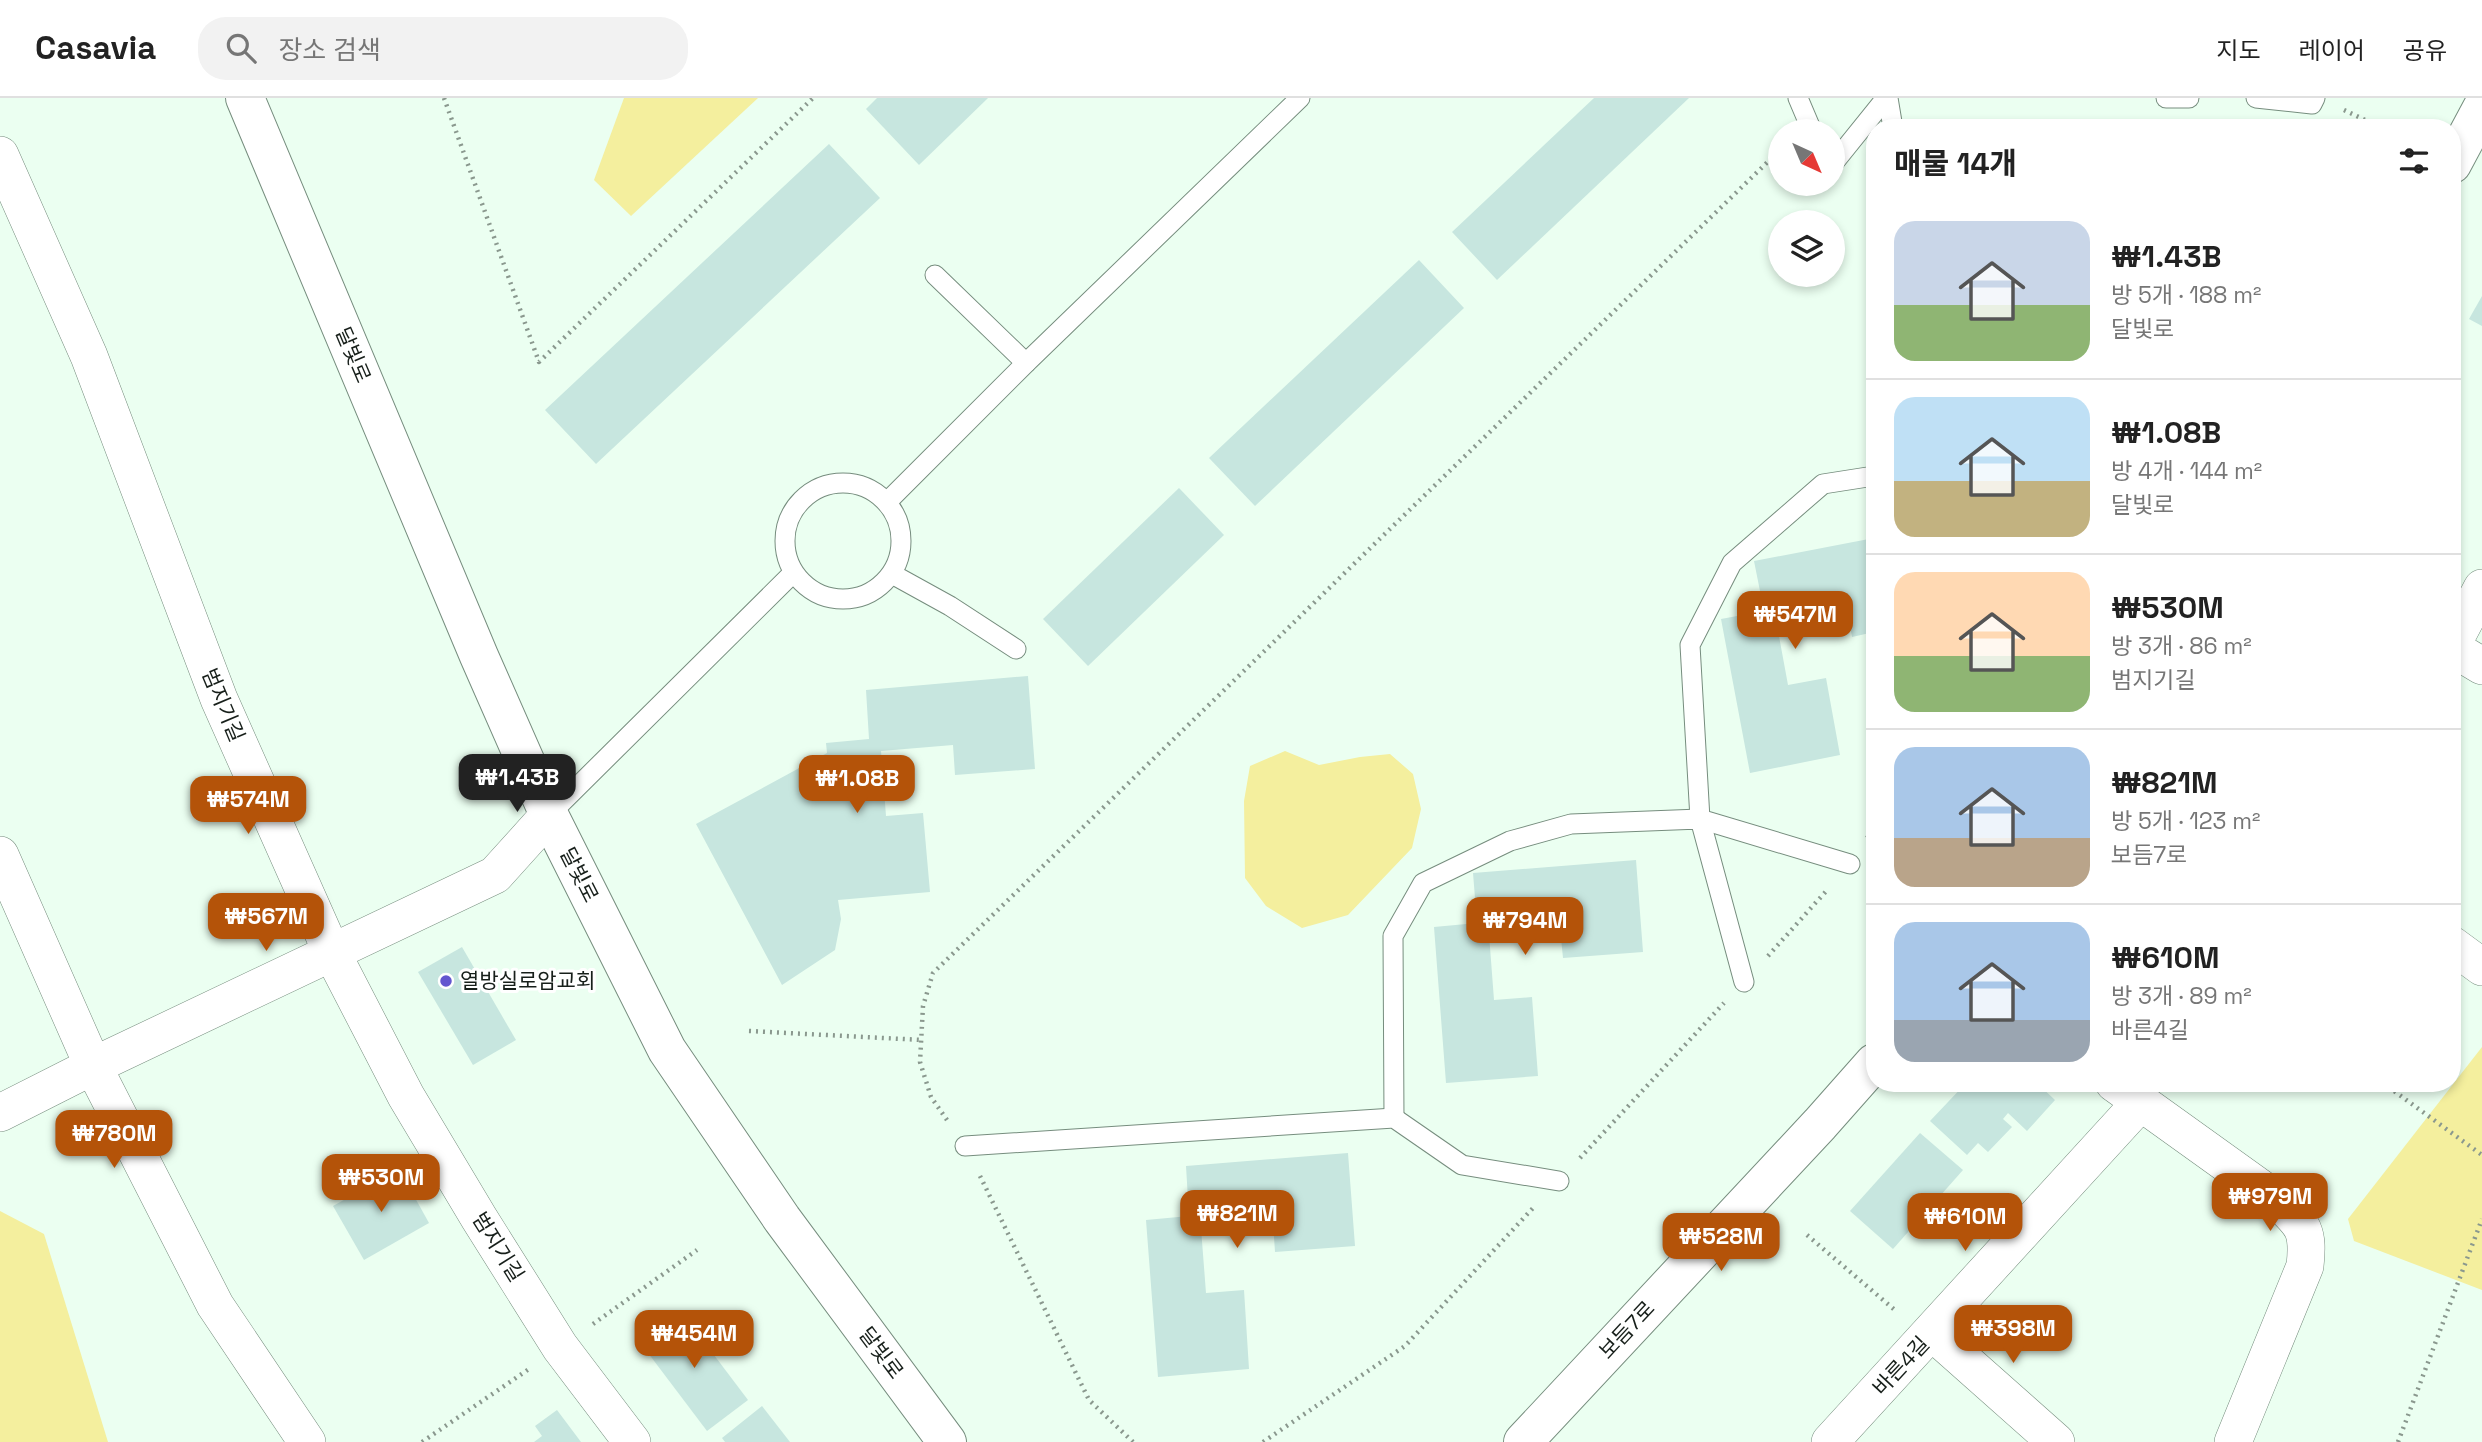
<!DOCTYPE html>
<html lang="ko">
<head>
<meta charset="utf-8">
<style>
  :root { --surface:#fff; --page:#f2f2f2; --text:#222; --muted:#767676; --line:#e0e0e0; --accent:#b45309 }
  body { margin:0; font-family:"Space Grotesk","Noto Sans KR",sans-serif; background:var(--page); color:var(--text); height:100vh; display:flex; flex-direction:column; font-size:26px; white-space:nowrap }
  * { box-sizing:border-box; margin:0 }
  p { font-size:23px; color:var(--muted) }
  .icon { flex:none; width:38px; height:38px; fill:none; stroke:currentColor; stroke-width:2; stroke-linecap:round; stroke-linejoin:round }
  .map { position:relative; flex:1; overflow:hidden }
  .details { position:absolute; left:1866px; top:21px; width:595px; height:973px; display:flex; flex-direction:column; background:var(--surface); border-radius:28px; box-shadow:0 4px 10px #0003 }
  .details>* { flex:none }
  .needle { width:46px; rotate:136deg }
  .fabs { position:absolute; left:1768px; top:21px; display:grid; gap:14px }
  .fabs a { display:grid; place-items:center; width:77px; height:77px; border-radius:50%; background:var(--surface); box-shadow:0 4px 10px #0003; font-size:35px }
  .price { position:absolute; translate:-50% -60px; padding:0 16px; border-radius:14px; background:var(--accent); color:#fff; font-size:23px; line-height:46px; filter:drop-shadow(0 2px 4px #0008) }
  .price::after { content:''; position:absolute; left:50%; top:42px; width:21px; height:16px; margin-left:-10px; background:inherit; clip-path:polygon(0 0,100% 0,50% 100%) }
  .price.on { background:#222; color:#fff }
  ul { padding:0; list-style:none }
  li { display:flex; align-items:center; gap:21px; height:175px; padding:0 28px }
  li+li { border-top:2px solid var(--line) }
  li span { display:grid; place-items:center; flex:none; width:196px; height:140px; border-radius:21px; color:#555 }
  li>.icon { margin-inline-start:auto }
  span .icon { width:84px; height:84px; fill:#fffc; stroke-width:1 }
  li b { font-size:30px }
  h2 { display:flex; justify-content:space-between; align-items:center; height:84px; padding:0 28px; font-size:30px }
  header { display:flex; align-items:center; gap:42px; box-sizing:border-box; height:98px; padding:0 35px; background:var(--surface); border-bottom:2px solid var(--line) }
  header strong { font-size:33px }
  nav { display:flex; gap:38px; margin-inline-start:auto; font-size:24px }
  .search { width:490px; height:63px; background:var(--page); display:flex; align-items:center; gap:18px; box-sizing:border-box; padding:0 24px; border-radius:28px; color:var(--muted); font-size:26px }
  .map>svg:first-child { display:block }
</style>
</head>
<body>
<header>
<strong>Casavia</strong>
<div class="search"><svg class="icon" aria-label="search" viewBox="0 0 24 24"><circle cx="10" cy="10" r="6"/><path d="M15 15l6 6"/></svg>장소 검색</div>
<nav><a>지도</a><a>레이어</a><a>공유</a></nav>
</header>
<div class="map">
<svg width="2482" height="1344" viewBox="0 0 2482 1344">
  <rect width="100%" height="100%" fill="#ebfff1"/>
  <!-- green -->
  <g fill="#f4ef9e">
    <path d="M624,0h134l-127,118 -37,-36z"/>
    <path d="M1285,653l34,14 41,-8 30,-3 23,20 8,35 -9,39 -64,67 -46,13 -36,-22 -21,-28 -1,-77 6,-35z"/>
    <path d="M2482,949v243l-128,-49 -6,-22z"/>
    <path d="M0,1113l44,23 64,208h-108z"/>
  </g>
  <!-- building -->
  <g fill="#c7e6df">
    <path d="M877,0h111l-69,67 -53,-56z"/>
    <path d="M1594,0h95l-192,182 -45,-48z"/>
    <path d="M829,46l51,54 -284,266 -51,-54z"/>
    <path d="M1419,162l45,48 -209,198 -46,-48z"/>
    <path d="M2482,198v30l-13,-7z"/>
    <path d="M1179,390l45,47 -136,131 -45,-47z"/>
    <path d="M1874,440v94l-22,5 -5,-30 -71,13 12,65 38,-7 14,77 -90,18 -29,-154 43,-8 -10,-50z"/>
    <path d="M1028,578l7,93 -80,6 -2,-30 -72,6 5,65 37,-3 7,79 -92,8 3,19 -6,31 -53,35 -86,-161 131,-71 -1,-10 43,-4 -3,-49z"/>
    <path d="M1636,762l7,92 -80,6 -3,-30 -71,6 5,66 38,-3 6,79 -92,7 -12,-156 43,-4 -4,-50z"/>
    <path d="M462,849l54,93 -43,25 -55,-93z"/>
    <path d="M1966,985h71l18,17 -28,31 -19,-18 -5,6 9,8 -24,25 -10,-9 -11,12 -37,-34z"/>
    <path d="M1920,1035l43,37 -70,79 -43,-38z"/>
    <path d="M1348,1055l7,93 -80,6 -2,-30 -72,6 5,65 38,-3 5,79 -91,8 -12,-157 43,-4 -3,-50z"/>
    <path d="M399,1071l30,54 -65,37 -31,-54z"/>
    <path d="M680,1212l68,90 -41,31 -68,-90z"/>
    <path d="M762,1308l28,36h-65l-3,-4z"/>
    <path d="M557,1312l24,32h-47l8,-6 -7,-10z"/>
  </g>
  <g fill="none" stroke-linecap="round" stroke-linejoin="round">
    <!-- service casing -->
    <g stroke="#768d7e" stroke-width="21">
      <g id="service">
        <path d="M1798,0l14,33"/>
        <path d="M1888,0l5,30"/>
        <path d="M2166,0h23"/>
        <path d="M2256,0l56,6 3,-6"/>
        <path d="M1832,67l54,-67"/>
        <path d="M935,177l91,88"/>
        <circle cx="843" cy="443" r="58"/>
        <path d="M887,404l139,-139 274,-265"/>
        <path d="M892,476l58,32 66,43"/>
        <path d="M549,717l244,-242"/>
        <path d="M1850,766l-150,-45 -10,-174 42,-82 91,-79 51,-8"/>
        <path d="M1394,1020l-1,-182 30,-53 87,-42 61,-17 129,-5 44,163"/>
        <path d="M965,1048l429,-28 68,47 97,16"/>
      </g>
    </g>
    <!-- minor casing -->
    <g stroke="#768d7e" stroke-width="38">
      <g id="minor">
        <path d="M0,57l89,201 130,343 113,254 74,143 73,122 81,129 72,95"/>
        <path d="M2452,547l30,-57"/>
        <path d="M2452,550l30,18"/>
        <path d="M0,757l93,211 122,239 92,137"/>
        <path d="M2452,847l30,22"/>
        <path d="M2114,985l163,117c26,25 32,29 28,66l-72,176"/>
        <path d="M0,1015l93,-47 402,-191 54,-60"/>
        <path d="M1932,1234l124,110"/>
        <path d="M1830,1344l310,-339"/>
      </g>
    </g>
    <!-- tertiary casing -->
    <g stroke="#768d7e" stroke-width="40">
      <g id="tertiary">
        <path d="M245,0l234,558 70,159 118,235 115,169 165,223"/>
        <path d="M2452,66l30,-56"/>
        <path d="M1523,1344l297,-318 54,-61"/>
      </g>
    </g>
    <!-- path -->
    <g stroke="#8a988e" stroke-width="4.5" stroke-dasharray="2 5" stroke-linecap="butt">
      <path d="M444,0l95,264 274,-264"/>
      <path d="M2344,12l21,10"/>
      <path d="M1867,740l7,-10"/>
      <path d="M1768,858l60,-67"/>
      <path d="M749,933l173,9"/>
      <path d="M2383,985l99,72"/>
      <path d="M947,1022l-16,-23 -11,-35 3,-56 10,-33 847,-823"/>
      <path d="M1580,1060l144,-155"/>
      <path d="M980,1078l109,224 44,42"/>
      <path d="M1807,1137l89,76"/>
      <path d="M593,1226l104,-74"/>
      <path d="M422,1344l107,-73"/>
      <path d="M1263,1344l142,-96 128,-138"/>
      <path d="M2398,1344l84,-223"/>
    </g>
    <!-- service -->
    <use href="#service" stroke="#fff" stroke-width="19"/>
    <!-- minor -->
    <use href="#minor" stroke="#fff" stroke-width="37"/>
    <!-- tertiary -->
    <use href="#tertiary" stroke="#fff" stroke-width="38"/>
  </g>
  <!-- markers -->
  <circle fill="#6356cf" stroke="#fff" stroke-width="2.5" cx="446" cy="883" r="7"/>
  <g text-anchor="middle" stroke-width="6" stroke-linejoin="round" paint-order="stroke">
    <!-- street labels -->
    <g font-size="21" fill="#171f1a" stroke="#fff">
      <text transform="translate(353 257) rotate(67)" y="7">달빛로</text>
      <text transform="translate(223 607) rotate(67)" y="7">범지기길</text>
      <text transform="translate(579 777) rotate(63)" y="7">달빛로</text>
      <text transform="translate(498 1149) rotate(58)" y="7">범지기길</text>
      <text transform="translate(1627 1232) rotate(-47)" y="7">보듬7로</text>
      <text transform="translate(881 1255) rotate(53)" y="7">달빛로</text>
      <text transform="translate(1901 1268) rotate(-47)" y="7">바른4길</text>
    </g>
    <!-- poi labels -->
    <g font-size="21" fill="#171f1a" stroke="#fff" text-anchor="start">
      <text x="460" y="890">열방실로암교회</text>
    </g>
  </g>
</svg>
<div class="fabs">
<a><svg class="needle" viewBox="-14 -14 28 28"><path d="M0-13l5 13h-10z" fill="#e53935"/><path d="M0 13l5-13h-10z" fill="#767676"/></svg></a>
<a><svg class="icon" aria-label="layers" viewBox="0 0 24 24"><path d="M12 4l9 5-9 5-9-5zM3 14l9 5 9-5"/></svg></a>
</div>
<b class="price" style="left:1795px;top:553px">₩547M</b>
<b class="price on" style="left:517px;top:716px">₩1.43B</b>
<b class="price" style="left:857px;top:717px">₩1.08B</b>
<b class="price" style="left:248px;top:738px">₩574M</b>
<b class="price" style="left:266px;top:855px">₩567M</b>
<b class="price" style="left:1525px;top:859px">₩794M</b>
<b class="price" style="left:114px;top:1072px">₩780M</b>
<b class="price" style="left:381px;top:1116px">₩530M</b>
<b class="price" style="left:2270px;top:1135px">₩979M</b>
<b class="price" style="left:1237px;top:1152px">₩821M</b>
<b class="price" style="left:1965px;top:1155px">₩610M</b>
<b class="price" style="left:1721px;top:1175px">₩528M</b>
<b class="price" style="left:2013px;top:1267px">₩398M</b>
<b class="price" style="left:694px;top:1272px">₩454M</b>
<section class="details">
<h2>매물 14개<svg class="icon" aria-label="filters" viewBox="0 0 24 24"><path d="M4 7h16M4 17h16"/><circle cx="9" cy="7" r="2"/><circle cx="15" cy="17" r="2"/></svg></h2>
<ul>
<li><span style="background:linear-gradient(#c9d6e8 60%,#8fb573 0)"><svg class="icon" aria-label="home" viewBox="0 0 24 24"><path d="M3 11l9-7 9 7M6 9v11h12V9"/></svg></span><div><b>₩1.43B</b><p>방 5개 · 188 m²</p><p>달빛로</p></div></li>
<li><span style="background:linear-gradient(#bfe0f5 60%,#c2b280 0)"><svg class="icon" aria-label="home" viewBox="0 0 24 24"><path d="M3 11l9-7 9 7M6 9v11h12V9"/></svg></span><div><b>₩1.08B</b><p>방 4개 · 144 m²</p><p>달빛로</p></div></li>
<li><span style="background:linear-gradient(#ffd9b3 60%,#8fb573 0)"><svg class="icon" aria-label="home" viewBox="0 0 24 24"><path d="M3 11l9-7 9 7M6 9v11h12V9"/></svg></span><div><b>₩530M</b><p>방 3개 · 86 m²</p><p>범지기길</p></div></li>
<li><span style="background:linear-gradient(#a9c7e8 65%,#b9a48a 0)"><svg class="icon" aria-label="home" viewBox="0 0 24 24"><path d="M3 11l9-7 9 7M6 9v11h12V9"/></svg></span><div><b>₩821M</b><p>방 5개 · 123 m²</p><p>보듬7로</p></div></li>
<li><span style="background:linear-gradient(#a9c7e8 70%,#9aa5b1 0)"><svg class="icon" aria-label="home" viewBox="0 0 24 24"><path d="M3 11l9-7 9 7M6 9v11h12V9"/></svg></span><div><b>₩610M</b><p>방 3개 · 89 m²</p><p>바른4길</p></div></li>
</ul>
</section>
</div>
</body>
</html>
